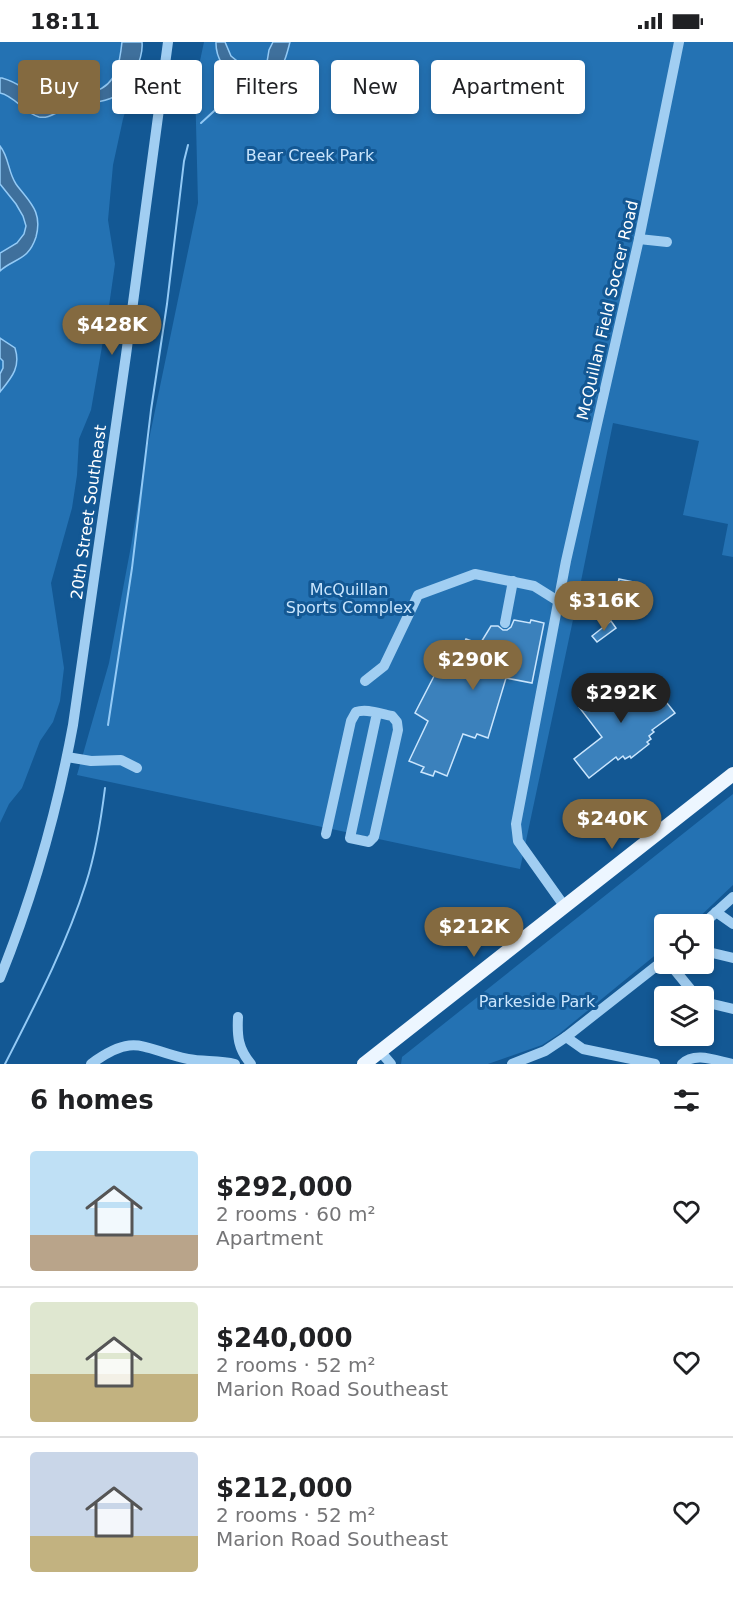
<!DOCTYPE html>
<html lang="en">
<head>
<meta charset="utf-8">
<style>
  :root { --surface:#fff; --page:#f2f2f2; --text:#202124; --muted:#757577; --line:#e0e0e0; --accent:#846a40 }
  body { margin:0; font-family:"DejaVu Sans",sans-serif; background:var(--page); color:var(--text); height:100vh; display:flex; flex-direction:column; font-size:22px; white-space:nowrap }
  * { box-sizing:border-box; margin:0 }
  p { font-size:20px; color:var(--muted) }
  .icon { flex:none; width:33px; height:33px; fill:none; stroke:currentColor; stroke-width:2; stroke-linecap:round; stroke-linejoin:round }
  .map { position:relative; height:1022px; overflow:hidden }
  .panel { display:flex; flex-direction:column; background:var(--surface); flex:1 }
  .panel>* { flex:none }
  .banner { position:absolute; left:18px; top:18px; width:698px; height:54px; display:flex; gap:12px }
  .fabs { position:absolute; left:654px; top:872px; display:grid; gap:12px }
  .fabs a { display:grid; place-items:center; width:60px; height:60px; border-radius:6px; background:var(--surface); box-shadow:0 3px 9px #0003; font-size:30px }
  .price { position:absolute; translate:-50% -51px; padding:0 14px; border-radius:21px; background:var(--accent); color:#fff; font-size:20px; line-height:39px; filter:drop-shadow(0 2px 3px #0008) }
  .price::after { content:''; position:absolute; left:50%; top:36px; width:18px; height:14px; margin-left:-9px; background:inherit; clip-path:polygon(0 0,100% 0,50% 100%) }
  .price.on { background:#222; color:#fff }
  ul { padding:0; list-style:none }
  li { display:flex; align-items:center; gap:18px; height:150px; padding:0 30px }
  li+li { border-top:2px solid var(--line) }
  li span { display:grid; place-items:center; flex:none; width:168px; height:120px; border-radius:6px; color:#555 }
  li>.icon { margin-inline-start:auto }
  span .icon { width:72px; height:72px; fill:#fffc; stroke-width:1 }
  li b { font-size:26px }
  h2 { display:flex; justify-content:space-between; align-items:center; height:72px; padding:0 30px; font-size:26px }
  .tag { padding:0 21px; border-radius:6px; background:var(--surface); box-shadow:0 3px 9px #0003; font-size:21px; line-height:54px }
  .tag.on { background:var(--accent); color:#fff }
  .status { display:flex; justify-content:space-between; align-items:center; height:42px; padding:0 30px; background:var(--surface); direction:ltr }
  .status svg { height:16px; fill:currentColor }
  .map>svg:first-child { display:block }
</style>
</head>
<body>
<div class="status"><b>18:11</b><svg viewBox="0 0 49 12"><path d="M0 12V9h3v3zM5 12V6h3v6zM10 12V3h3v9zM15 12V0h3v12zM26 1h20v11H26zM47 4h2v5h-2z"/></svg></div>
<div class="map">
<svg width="733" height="1022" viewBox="0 0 733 1022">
  <rect width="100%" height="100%" fill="#135894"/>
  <!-- green -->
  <g fill="#2472b3">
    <path d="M0,0h134v41l-11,36 -10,46 -5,55 7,44 -6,42 -18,104 -12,29 -2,36 -5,33 -21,75 13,85 -4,33 -7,21 -13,19 -18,47 -13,16 -9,19z"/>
    <path d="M204,0h529v515l-11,-2 6,-31 -45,-9 16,-74 -86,-18 -36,178 -57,268 -443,-94 32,-112 22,-117 15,-92 52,-251 -3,-119z"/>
    <path d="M733,752v91l-41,39h-28v24l-105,86 -17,11 -54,19h-87l1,-7z"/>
  </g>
  <!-- water -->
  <g fill="#3f709c" stroke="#93caf6" stroke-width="1.5">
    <path d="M122,0h20c1,12 -3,20 -8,31 -17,36 -37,25 -69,36 -9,3 -16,10 -26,8 -15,-4 -24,-21 -39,-24v-15h2c7,2 14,5 21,10 5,4 10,13 17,14 10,2 19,-5 27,-7 9,-3 19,-2 28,-4 22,-6 25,-30 27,-49z"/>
    <path d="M216,0h9l6,14 10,8 9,5 10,-1 7,-6 2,-12 4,-8h17c-3,11 -5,22 -13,30 -23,24 -62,2 -61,-30z"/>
    <path d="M0,104c9,11 8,26 16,38 13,18 27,27 20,53 -2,6 -5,12 -9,16 -8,8 -19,10 -27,18v-18l17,-10 7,-9 2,-8 -3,-10 -7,-12 -16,-20z"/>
    <path d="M0,296l15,10c6,19 -3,29 -15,44v-18l3,-6v-7l-3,-3z"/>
  </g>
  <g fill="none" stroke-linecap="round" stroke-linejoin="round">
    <!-- stream -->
    <g stroke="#93caf6" stroke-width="2">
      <path d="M201,81l47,-43"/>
      <path d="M108,683l24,-157 19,-158 16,-106 17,-143 4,-16"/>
      <path d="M5,1022c30,-59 61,-118 81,-181 10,-31 15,-63 19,-95"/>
    </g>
  </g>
  <!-- building -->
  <g fill="#3b81bc" stroke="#c9e5fd" stroke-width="1.5">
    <path d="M619,537l15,3 -4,16 5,1 -2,9 -17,-4 2,-8 -3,-1z"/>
    <path d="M514,578l16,3 1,-3 13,3 -12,60 -26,-5 -18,60 -11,-4 -2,4 -12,-4 -16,42 -12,-5 -2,5 -12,-4 3,-5 -15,-6 19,-40 -13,-8 32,-62 11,6 8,-18 14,5 11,-18h7l5,4h4l4,-3z"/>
    <path d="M611,579l5,7 -19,14 -5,-6z"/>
    <path d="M618,632l7,9 5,-4 18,23 11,-9 16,20 -23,17 2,2 -5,4 2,3 -4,3 2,2 -18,14 -1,-2 -5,3 -2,-3 -5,4 -2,-3 -27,21 -15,-19 28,-22 -23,-30 5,-4 6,8 14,-10 -8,-10z"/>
  </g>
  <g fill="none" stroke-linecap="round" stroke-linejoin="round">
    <!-- minor -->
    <g stroke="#a1cef2" stroke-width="10">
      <path d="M639,197l28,3"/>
      <path d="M505,581l8,-42"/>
      <path d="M365,639l19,-15 34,-71 57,-21 59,12 24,15"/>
      <path d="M67,715l24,4 30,-1 16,8"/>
      <path d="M326,792l25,-113 5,-9c11,-4 24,2 36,4l5,6 1,8 -24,107 -5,5 -19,-4 27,-125"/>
      <path d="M565,865l-47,-66 -2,-17 50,-263 73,-322 40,-197"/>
      <path d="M716,870l17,12"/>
      <path d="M703,882l30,-27"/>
      <path d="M704,909l29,7"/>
      <path d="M669,921l27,33"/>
      <path d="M0,936c33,-82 57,-166 73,-253l53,-370 42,-313"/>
      <path d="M704,960l29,7"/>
      <path d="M238,975c-1,19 0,32 13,47"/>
      <path d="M566,995l17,12 72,15"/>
      <path d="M380,1009l11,13"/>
      <path d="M91,1022c45,-33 52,-14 97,-5 15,3 31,1 47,5"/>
      <path d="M512,1022l33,-13 21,-14 98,-77"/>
      <path d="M682,1022c13,-13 35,-3 51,0"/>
    </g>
    <!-- major -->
    <path stroke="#edf6ff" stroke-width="14" d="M364,1022l369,-290"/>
  </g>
  <g text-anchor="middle" stroke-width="6" stroke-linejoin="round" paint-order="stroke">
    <!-- park labels -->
    <g font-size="16" fill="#c9e5fd" stroke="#135894">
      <text x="310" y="119">Bear Creek Park</text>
      <text x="349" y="553">McQuillan<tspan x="349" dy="18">Sports Complex</tspan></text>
      <text x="537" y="965">Parkeside Park</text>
    </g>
    <!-- street labels -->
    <g font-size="16" fill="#fff" stroke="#135894">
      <text transform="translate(607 268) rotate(-77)" y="6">McQuillan Field Soccer Road</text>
      <text transform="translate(88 470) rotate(-82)" y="6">20th Street Southeast</text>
    </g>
  </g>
</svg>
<div class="fabs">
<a><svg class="icon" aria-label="locate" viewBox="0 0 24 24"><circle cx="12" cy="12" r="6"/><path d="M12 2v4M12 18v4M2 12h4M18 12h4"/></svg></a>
<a><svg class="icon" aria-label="layers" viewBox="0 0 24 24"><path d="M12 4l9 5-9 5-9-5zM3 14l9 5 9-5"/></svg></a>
</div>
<b class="price" style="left:112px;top:314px">$428K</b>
<b class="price" style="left:604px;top:590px">$316K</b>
<b class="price" style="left:473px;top:649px">$290K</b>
<b class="price on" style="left:621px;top:682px">$292K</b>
<b class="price" style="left:612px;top:808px">$240K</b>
<b class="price" style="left:474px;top:916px">$212K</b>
<div class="banner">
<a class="tag on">Buy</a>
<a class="tag">Rent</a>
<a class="tag">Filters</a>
<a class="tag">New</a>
<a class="tag">Apartment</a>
</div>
</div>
<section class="panel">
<h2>6 homes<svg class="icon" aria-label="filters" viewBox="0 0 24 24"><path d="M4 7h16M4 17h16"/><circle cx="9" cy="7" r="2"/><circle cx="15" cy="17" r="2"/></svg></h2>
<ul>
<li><span style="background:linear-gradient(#bfe0f5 70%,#b9a48a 0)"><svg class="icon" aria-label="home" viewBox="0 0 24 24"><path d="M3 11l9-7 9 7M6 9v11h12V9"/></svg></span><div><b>$292,000</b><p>2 rooms · 60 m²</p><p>Apartment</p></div><svg class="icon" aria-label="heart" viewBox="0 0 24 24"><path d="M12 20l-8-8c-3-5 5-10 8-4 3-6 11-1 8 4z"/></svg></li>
<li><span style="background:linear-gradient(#dfe7d0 60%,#c2b280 0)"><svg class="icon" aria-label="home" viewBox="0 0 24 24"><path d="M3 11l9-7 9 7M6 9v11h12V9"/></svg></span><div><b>$240,000</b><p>2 rooms · 52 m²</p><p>Marion Road Southeast</p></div><svg class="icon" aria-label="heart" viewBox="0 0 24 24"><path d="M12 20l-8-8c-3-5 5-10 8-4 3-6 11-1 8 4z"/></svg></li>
<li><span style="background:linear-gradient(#c9d6e8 70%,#c2b280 0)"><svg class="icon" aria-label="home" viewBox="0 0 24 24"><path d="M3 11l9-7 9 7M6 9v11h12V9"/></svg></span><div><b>$212,000</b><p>2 rooms · 52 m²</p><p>Marion Road Southeast</p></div><svg class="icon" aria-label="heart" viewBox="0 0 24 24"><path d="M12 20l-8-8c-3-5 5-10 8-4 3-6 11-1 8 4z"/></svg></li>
</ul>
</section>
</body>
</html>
